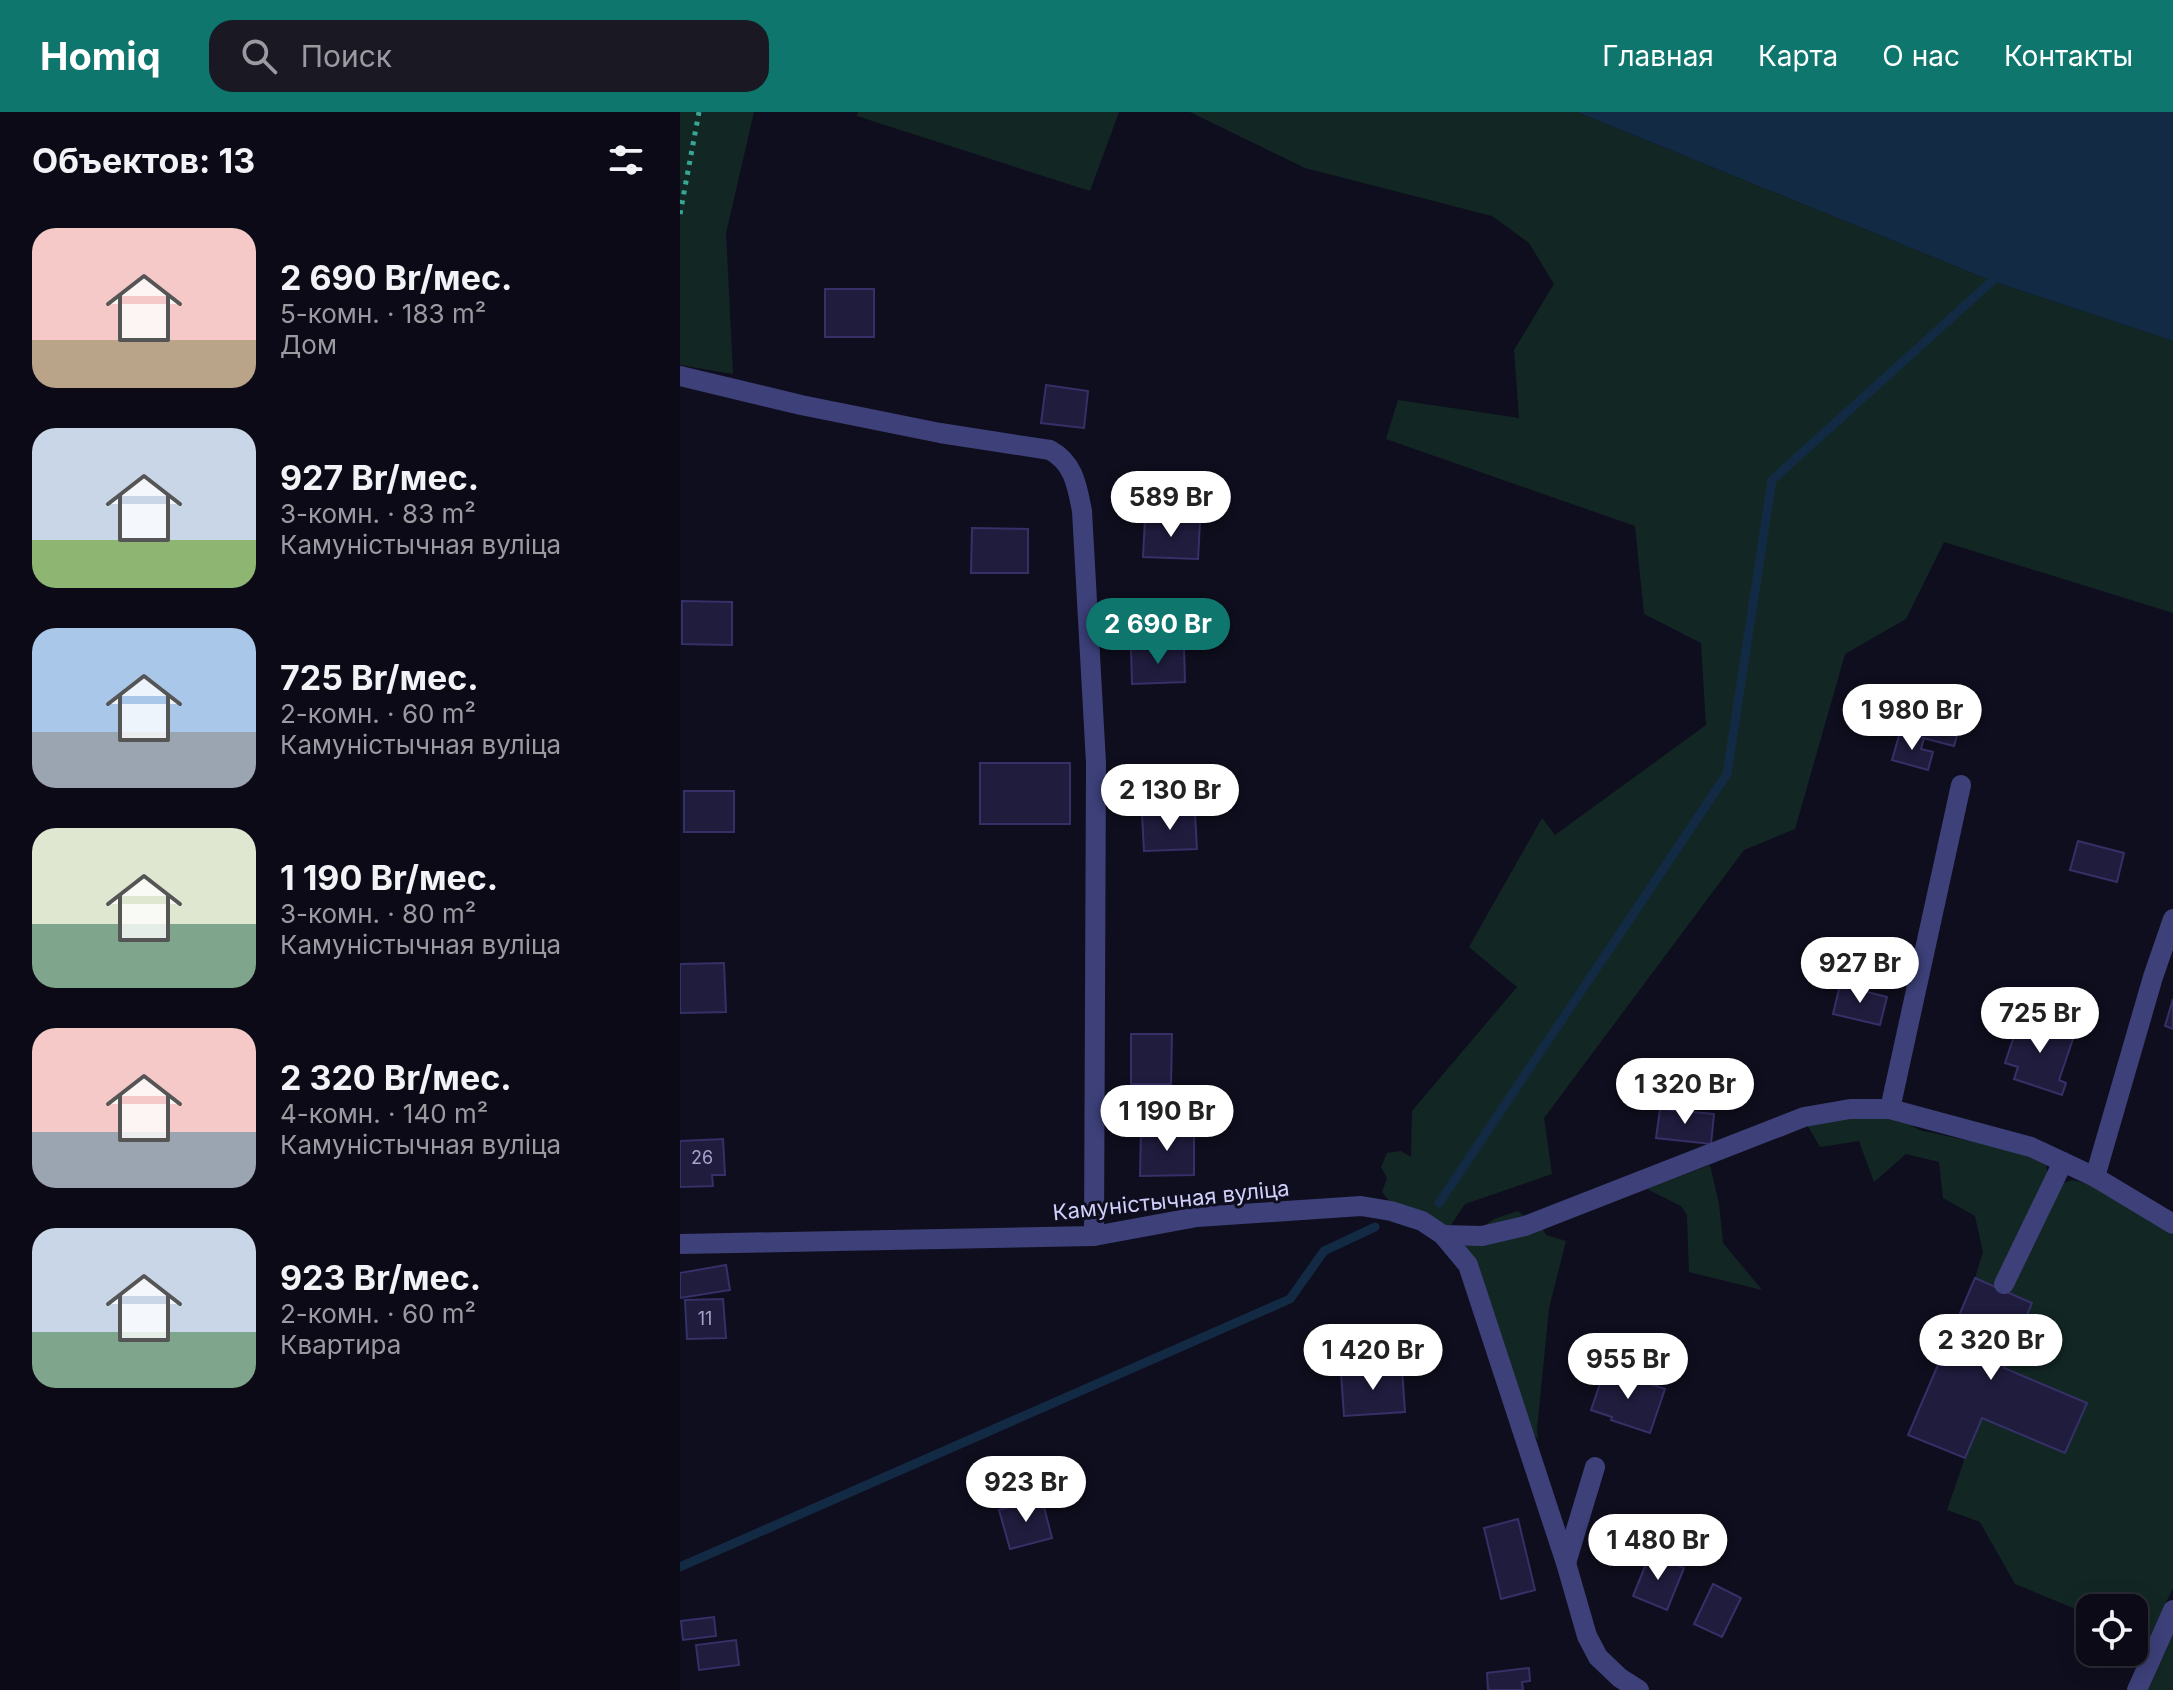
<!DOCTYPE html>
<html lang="ru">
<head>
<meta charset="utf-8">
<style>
  :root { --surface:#0b0a16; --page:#191823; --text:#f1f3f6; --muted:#9a9aa1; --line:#2b2b35; --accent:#0f766e }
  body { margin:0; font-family:Inter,sans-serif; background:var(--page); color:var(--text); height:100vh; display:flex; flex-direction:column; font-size:30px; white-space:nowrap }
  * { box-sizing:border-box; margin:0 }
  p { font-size:26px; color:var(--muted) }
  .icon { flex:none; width:44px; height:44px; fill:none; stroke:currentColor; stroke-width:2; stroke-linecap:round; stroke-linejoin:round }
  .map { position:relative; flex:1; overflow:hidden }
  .side { display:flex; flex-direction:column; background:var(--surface); width:680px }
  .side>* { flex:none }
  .buttons { position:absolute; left:1396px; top:1482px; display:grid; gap:16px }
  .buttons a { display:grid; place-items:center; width:72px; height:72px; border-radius:16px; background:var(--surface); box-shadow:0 4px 20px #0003,0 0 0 2px var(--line); font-size:40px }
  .price { position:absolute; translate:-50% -68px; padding:0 18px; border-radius:28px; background:#fff; color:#222; font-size:26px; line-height:52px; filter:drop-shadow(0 2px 4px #0008) }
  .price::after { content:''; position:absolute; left:50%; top:48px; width:24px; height:18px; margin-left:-12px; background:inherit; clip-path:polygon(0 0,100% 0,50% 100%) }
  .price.current { background:var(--accent); color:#fff }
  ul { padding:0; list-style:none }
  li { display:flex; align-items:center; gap:24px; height:200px; padding:0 32px }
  li span { display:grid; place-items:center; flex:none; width:224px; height:160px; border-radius:24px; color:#555 }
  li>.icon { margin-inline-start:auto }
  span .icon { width:96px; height:96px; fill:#fffc; stroke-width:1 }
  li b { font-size:34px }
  h2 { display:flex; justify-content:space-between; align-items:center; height:96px; padding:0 32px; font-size:34px }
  header { display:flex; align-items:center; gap:48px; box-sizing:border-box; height:112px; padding:0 40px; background:var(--accent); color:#fff }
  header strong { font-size:38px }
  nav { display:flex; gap:44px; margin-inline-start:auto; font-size:28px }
  .search { width:560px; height:72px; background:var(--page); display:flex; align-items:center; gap:20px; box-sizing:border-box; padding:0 28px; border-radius:24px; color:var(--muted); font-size:30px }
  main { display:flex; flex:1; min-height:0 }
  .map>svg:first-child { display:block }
</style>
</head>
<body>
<header>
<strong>Homiq</strong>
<div class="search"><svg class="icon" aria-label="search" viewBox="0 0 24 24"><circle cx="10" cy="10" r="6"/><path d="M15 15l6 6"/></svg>Поиск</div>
<nav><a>Главная</a><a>Карта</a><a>О нас</a><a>Контакты</a></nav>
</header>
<main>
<section class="side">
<h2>Объектов: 13<svg class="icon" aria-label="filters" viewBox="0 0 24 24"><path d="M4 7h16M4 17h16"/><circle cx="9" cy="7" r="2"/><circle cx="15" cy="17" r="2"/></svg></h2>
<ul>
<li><span style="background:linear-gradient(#f6c9c9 70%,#b9a48a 0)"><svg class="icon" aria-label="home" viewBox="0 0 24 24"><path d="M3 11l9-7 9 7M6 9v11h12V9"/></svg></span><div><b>2 690 Br/мес.</b><p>5-комн. · 183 m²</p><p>Дом</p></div></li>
<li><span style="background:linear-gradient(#c9d6e8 70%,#8fb573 0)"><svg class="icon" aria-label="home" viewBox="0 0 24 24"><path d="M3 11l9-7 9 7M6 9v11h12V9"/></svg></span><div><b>927 Br/мес.</b><p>3-комн. · 83 m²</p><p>Камуністычная вуліца</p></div></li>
<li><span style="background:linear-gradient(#a9c7e8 65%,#9aa5b1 0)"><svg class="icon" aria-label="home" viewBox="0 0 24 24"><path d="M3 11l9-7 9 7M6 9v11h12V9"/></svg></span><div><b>725 Br/мес.</b><p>2-комн. · 60 m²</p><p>Камуністычная вуліца</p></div></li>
<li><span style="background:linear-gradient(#dfe7d0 60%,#7fa58c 0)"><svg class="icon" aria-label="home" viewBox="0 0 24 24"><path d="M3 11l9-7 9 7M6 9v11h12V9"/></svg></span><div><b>1 190 Br/мес.</b><p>3-комн. · 80 m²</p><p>Камуністычная вуліца</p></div></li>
<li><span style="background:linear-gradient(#f6c9c9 65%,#9aa5b1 0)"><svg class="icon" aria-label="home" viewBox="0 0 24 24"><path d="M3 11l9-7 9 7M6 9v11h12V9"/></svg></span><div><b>2 320 Br/мес.</b><p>4-комн. · 140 m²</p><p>Камуністычная вуліца</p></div></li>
<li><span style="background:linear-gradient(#c9d6e8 65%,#7fa58c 0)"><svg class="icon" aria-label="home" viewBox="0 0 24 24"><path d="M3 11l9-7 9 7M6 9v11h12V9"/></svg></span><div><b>923 Br/мес.</b><p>2-комн. · 60 m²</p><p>Квартира</p></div></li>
</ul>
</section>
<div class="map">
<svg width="1493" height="1578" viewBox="0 0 1493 1578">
  <rect width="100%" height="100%" fill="#0f0e1e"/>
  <!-- green -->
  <g fill="#122724">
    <path d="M0,0h74l-28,121 7,141 -53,-9z"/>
    <path d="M178,0h261l-29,79 -233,-75z"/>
    <path d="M510,0h387l415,169 181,60v272l-229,-71 -38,77 -61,35 -50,175 -51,21 -200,268 8,56 -87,30 -16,24 27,3 18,-12 24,-8 10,9 12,3 6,12 20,6 -17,67 -12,121 1,11 -6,-8 -58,-171 -84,-59 -8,-10 5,-14 -6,-11 6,-14 14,-2 10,6 1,-46 105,-124 -48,-40 73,-129 13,17 151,-110 -5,-82 -57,-29 -9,-88 -249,-87 12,-39 121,18 -5,-68 40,-66 -25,-41 -37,-27 -187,-48z"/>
    <path d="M1171,1003l11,4 36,-2 21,13 97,21 30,14 2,9 -53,113 -20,-9 8,-26 -8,-36 -32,-18 -4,-36 -33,-8 -32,28 -15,-41 -39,6 -14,-24z"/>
    <path d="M1030,1053l9,39 4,39 39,47 -73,-18 -2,-57 -6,-9 -34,-17z"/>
    <path d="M1392,1068l17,4 84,51v353l-24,50 -15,-6v-24h-44v7l-75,-31 -35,-62 -33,-12 18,-52 67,-155 -24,-10 51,-108z"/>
    <path d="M1493,1522v56h-25z"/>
  </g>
  <!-- water -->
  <path fill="#122a43" d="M897,0h596v229l-181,-60z"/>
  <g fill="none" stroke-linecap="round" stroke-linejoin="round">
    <!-- stream -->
    <g stroke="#122a43" stroke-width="9">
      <path d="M759,1091l288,-429 45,-294 220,-199 3,-9"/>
      <path d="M0,1455l610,-268 34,-48 51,-24"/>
    </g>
  </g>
  <!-- building -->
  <g fill="#1f1c3d" stroke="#353067" stroke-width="2">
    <rect x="145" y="177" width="49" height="48"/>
    <path d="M366,273l42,6 -4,37 -43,-5z"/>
    <path d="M465,407l55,3 -2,37 -55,-2z"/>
    <path d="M292,416l56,1v44h-57z"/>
    <path d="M2,489l50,1v43l-50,-1z"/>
    <path d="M504,535l1,35 -53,2 -1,-35z"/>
    <path d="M1232,577l54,14 -12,43 -54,-14z"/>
    <path d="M1220,620l24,6 -3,11 12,3 -5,18 -36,-10z"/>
    <rect x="300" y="651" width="90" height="61"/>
    <rect x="4" y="679" width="50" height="41"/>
    <path d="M515,701l2,36 -53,2 -2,-36z"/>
    <path d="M1398,729l46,12 -7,29 -47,-12z"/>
    <path d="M44,851l2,49 -46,1v-49z"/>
    <path d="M1160,873l47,12 -7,28 -47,-11z"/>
    <path d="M1493,887v30l-8,-3z"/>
    <path d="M1340,906l54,18 -15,44 7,3 -4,12 -48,-16 4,-12 -13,-4z"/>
    <path d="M451,922h41l-1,50h-40z"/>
    <path d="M980,997l54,5 -3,30 -55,-6z"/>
    <path d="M461,1019h53v44l-54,1z"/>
    <path d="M43,1027l2,36h-13l1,11 -33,1v-46z"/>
    <path d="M46,1153l4,25 -50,8v-25z"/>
    <path d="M1295,1166l57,25 -28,65 83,35 -22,50 -83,-35 -17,40 -57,-23z"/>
    <path d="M43,1187l3,39 -39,1 -2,-39z"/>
    <path d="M722,1257l3,43 -61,4 -3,-43z"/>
    <path d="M925,1257l60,20 -15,44 -39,-13 1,-3 -21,-7z"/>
    <path d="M362,1387l10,39 -42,11 -11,-39z"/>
    <path d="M838,1407l17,71 -34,9 -17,-71z"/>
    <path d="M970,1442l34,14 -17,42 -34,-14z"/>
    <path d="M1033,1472l28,14 -19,39 -28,-13z"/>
    <path d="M34,1505l2,19 -33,4 -2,-19z"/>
    <path d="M56,1528l3,25 -40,5 -3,-25z"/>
    <path d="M849,1556l1,13 -8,1 1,8h-35l-1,-17z"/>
  </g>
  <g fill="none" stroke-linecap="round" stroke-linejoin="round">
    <!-- path -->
    <path stroke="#38a695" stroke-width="5" stroke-dasharray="4 6" stroke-linecap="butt" d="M0,102l19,-102"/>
    <!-- minor -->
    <g stroke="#3d4079" stroke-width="20">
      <path d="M0,264l121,29 139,28 110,17c24,13 27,36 32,61l14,252 -2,473"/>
      <path d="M1281,673l-71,324 141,38 64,30 78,47"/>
      <path d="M1415,1065l58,-200 20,-58"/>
      <path d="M763,1123l39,1 43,-10 279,-109 46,-8h40"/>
      <path d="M0,1132l414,-8 103,-19 164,-11 30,5 31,10 21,14 25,30 98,298 21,73 11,21 22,21 19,12"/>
      <path d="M1324,1172l59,-122"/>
      <path d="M886,1451l29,-96"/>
      <path d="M1457,1578l36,-80"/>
    </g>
  </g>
  <g text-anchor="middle" stroke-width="6" stroke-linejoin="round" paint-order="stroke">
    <!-- number labels -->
    <g font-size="18" fill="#a4a2cc">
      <text x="22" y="1052">26</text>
      <text x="25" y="1213">11</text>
    </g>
    <!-- street labels -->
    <g font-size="22" fill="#d0cffb" stroke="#0f0e1e">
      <text transform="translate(491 1088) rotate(-6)" y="8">Камуністычная вуліца</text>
    </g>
  </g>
</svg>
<div class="buttons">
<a><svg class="icon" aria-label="locate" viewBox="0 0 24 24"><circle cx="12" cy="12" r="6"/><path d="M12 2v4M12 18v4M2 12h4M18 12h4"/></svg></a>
</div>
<b class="price" style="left:491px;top:427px">589 Br</b>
<b class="price current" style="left:478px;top:554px">2 690 Br</b>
<b class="price" style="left:1232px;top:640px">1 980 Br</b>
<b class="price" style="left:490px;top:720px">2 130 Br</b>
<b class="price" style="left:1180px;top:893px">927 Br</b>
<b class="price" style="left:1360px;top:943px">725 Br</b>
<b class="price" style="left:1005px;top:1014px">1 320 Br</b>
<b class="price" style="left:487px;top:1041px">1 190 Br</b>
<b class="price" style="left:1311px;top:1270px">2 320 Br</b>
<b class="price" style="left:693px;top:1280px">1 420 Br</b>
<b class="price" style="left:948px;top:1289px">955 Br</b>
<b class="price" style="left:346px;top:1412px">923 Br</b>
<b class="price" style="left:978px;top:1470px">1 480 Br</b>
</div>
</main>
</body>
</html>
